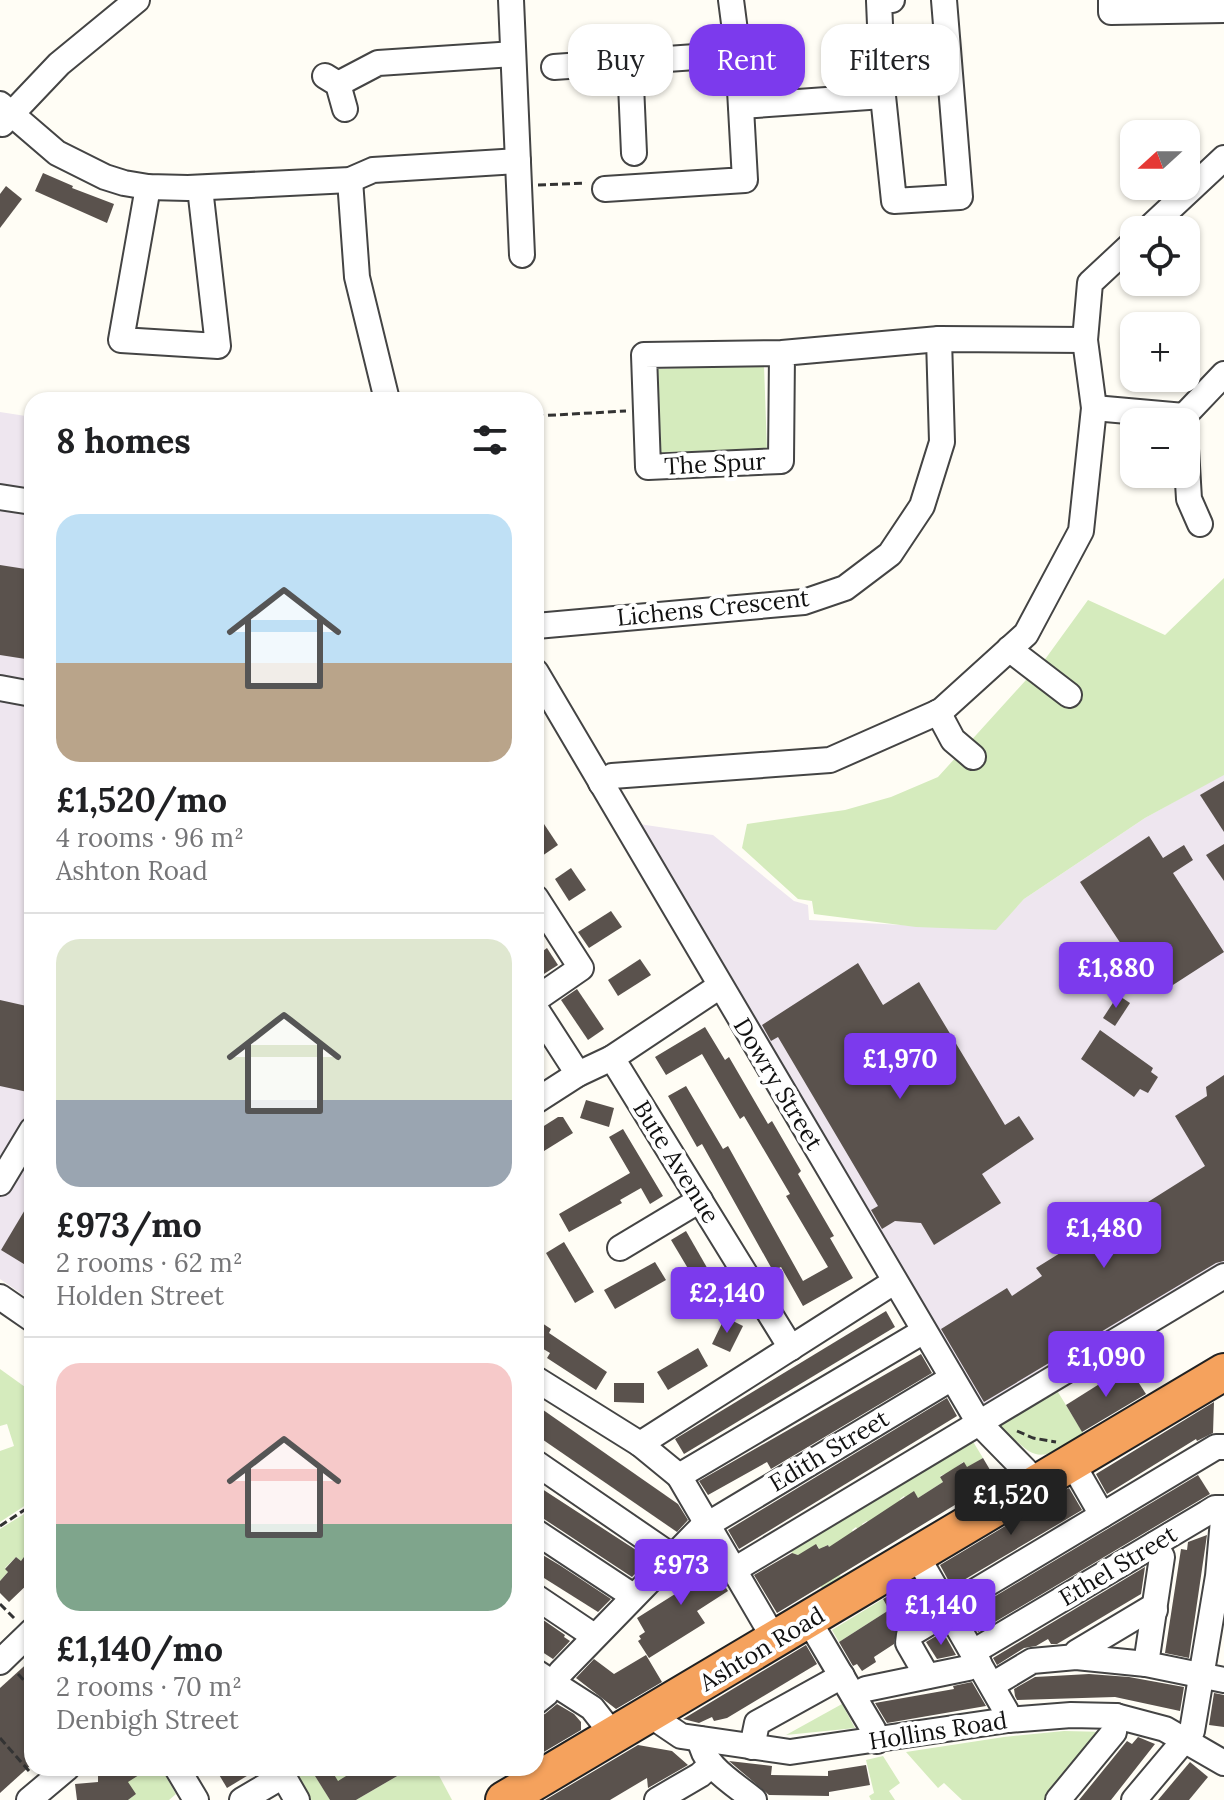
<!DOCTYPE html>
<html lang="en">
<head>
<meta charset="utf-8">
<style>
  :root { --surface:#fff; --page:#f2f2f2; --text:#202124; --muted:#757577; --line:#e0e0e0; --accent:#7c3aed }
  body { margin:0; font-family:Lora,serif; background:var(--page); color:var(--text); height:100vh; display:flex; flex-direction:column; font-size:30px; white-space:nowrap }
  * { box-sizing:border-box; margin:0 }
  p { font-size:26px; color:var(--muted) }
  .icon { flex:none; width:44px; height:44px; fill:none; stroke:currentColor; stroke-width:2; stroke-linecap:round; stroke-linejoin:round }
  .map { position:relative; flex:1; overflow:hidden }
  .details { position:absolute; left:24px; top:392px; width:520px; height:1384px; display:flex; flex-direction:column; background:var(--surface); border-radius:24px; box-shadow:0 2px 6px #0004 }
  .details>* { flex:none }
  .hud { position:absolute; left:568px; top:24px; width:536px; height:72px; display:flex; gap:16px }
  .needle { width:52px; rotate:249deg }
  .tools { position:absolute; left:1120px; top:120px; display:grid; gap:16px }
  .tools a { display:grid; place-items:center; width:80px; height:80px; border-radius:16px; background:var(--surface); box-shadow:0 2px 6px #0004; font-size:40px }
  .price { position:absolute; translate:-50% -68px; padding:0 18px; border-radius:8px; background:var(--accent); color:#fff; font-size:26px; line-height:52px; filter:drop-shadow(0 2px 4px #0008) }
  .price::after { content:''; position:absolute; left:50%; top:48px; width:24px; height:18px; margin-left:-12px; background:inherit; clip-path:polygon(0 0,100% 0,50% 100%) }
  .price.active { background:#222; color:#fff }
  ul { padding:0; list-style:none }
  li { display:grid; align-content:center; gap:16px; height:424px; padding:0 32px }
  li+li { border-top:2px solid var(--line) }
  li span { display:grid; place-items:center; height:248px; border-radius:24px; color:#555 }
  li>.icon { margin-inline-start:auto }
  span .icon { width:144px; height:144px; fill:#fffc; stroke-width:1 }
  li b { font-size:34px }
  h2 { display:flex; justify-content:space-between; align-items:center; height:96px; padding:0 32px; font-size:34px }
  .pill { padding:0 28px; border-radius:24px; background:var(--surface); box-shadow:0 2px 6px #0004; font-size:28px; line-height:72px }
  .pill.active { background:var(--accent); color:#fff }
  .map>svg:first-child { display:block }
</style>
</head>
<body>
<div class="map">
<svg width="1224" height="1800" viewBox="0 0 1224 1800">
  <rect width="100%" height="100%" fill="#fffdf5"/>
  <!-- industrial -->
  <g fill="#eee6ef">
    <path d="M0,412l32,5v884l-32,-22z"/>
    <path d="M1224,774v499l-235,141 -350,-590 74,11 81,66 14,4 1,15 186,10 29,-31 121,-81z"/>
  </g>
  <!-- green -->
  <g fill="#d5ebbd">
    <path d="M764,365l3,86 -106,3 -3,-85z"/>
    <path d="M1224,578v197l-79,43 -121,81 -28,31 -80,-3 -102,-13 -2,-13 -14,-2 -56,-51 5,-24 98,-14 46,-13 47,-20 108,-119 42,-58 77,35z"/>
    <path d="M0,1369l32,23v109l-32,21v-71l14,-5 -7,-22 -7,2z"/>
    <path d="M1053,1384l32,52c-54,30 -47,23 -91,-15z"/>
    <path d="M969,1435l14,23 -16,10 -4,-6 -8,6 3,6 -10,6 -3,-6 -5,2 3,6 -25,16 -4,-6 -5,11 -5,-7 -4,3 1,3 -31,25 -3,-6 -5,3 3,6 -5,3 -4,-6 -4,3 3,6c-11,2 -19,3 -24,14l-3,-5 -5,2 19,32 -19,11 -3,-5 15,-9 -18,-31 -14,19 -6,-10 -4,1 -3,-6z"/>
    <path d="M32,1509v56l-7,-7 -4,3 -5,-4 -11,11 3,4 -8,9v-52z"/>
    <path d="M883,1599l6,11 -50,32 -7,-12z"/>
    <path d="M842,1704l13,24 -69,7z"/>
    <path d="M1064,1731l45,1 -57,68h-90l-18,-17 -6,5 -32,-36 98,-15z"/>
    <path d="M883,1756l17,27 -11,8 6,9h-24l-2,-4 5,-3 -8,-33z"/>
    <path d="M150,1768h11l15,26 -7,6h-41l8,-6 -38,-12z"/>
    <path d="M281,1768h29l12,19 8,-19h37l-43,22 6,10h-30z"/>
    <path d="M411,1768h24l17,32h-96z"/>
  </g>
  <!-- building -->
  <g fill="#5a524d">
    <path d="M43,173l30,13 -1,2 42,16 -7,19 -72,-32z"/>
    <path d="M6,186l16,13 -22,29v-34z"/>
    <path d="M0,565l32,5v90l-32,-5z"/>
    <path d="M1224,781v51l-24,-37z"/>
    <path d="M536,812l22,33 -16,11 -6,-9z"/>
    <path d="M1149,836l14,22 21,-13 9,15 -20,13 51,79 -65,42h-5l-74,-112z"/>
    <path d="M1224,844v37l-18,-26z"/>
    <path d="M571,868l15,22 -17,11 -14,-22z"/>
    <path d="M611,911l11,16 -33,21 -11,-16z"/>
    <path d="M547,948l11,17 -22,14v-23z"/>
    <path d="M640,959l11,16 -33,21 -10,-16z"/>
    <path d="M858,963l25,42 36,-23 86,143 14,-9 15,23 -52,35 19,29 -67,42 -13,-22 -26,-2 -13,8 -11,-19 7,-4 -100,-169 -7,4 -9,-16z"/>
    <path d="M577,989l27,40 -16,11 -27,-40z"/>
    <path d="M1118,995l12,8 -15,23 -12,-8z"/>
    <path d="M0,1000l31,7 -6,25 7,1v60l-32,-7z"/>
    <path d="M705,1027l20,33 4,-3 39,67 4,-3 29,50 -3,3 36,62 -4,2 23,40 -50,28 -22,-39 -8,4 -71,-127 -5,3 -29,-51 18,-10 37,63 5,-3 75,135 25,-14 -42,-71 4,-2 -46,-78 -4,3 -38,-65 -36,21 -11,-18z"/>
    <path d="M1100,1030l53,38 -2,4 7,5 -10,16 -8,-4 -6,8 -53,-38z"/>
    <path d="M1224,1075v186l-8,2 -232,139 -43,-73 66,-41 5,8 30,-20 -6,-8 29,-18 2,3 138,-87 -30,-50 32,-20 -1,-9z"/>
    <path d="M586,1100l28,8 -5,19 -29,-9z"/>
    <path d="M558,1117h5l10,16 -37,23v-25z"/>
    <path d="M623,1129l40,67 -13,8 -9,-16 -21,12 2,3 -53,29 -10,-18 71,-41 -21,-36z"/>
    <path d="M32,1198v71l-31,-19z"/>
    <path d="M686,1231l39,68 -14,8 -40,-67z"/>
    <path d="M564,1242l30,50 -19,11 -29,-50z"/>
    <path d="M655,1262l11,18 -51,29 -11,-19z"/>
    <path d="M886,1311l9,16 -211,127 -9,-15z"/>
    <path d="M725,1317l18,9 -13,26 -18,-8z"/>
    <path d="M536,1319l15,10 -2,4 58,39 -11,18 -49,-32 3,-5 -10,-6 -4,6z"/>
    <path d="M698,1348l10,18 -40,24 -11,-18z"/>
    <path d="M921,1354l11,19 -161,96 -4,-7 -59,33 -9,-14z"/>
    <path d="M1128,1366l18,28 -64,38 -16,-27z"/>
    <path d="M614,1383h30v20l-30,-1z"/>
    <path d="M947,1398l10,18 -218,133 -11,-19z"/>
    <path d="M1214,1402l-1,31 -16,8 -1,-2 -89,55 -11,-20z"/>
    <path d="M536,1405l142,99 10,16 -11,12 -141,-97z"/>
    <path d="M983,1458l13,22 -219,133 -23,-38 38,-22 6,2 18,-11 3,5 9,-4 1,2 85,-56 4,7 25,-16 -3,-5 24,-15 3,5z"/>
    <path d="M1198,1475l12,19 -232,138 -11,-19z"/>
    <path d="M536,1485l100,65 14,9 -18,18 -88,-58 -8,-2z"/>
    <path d="M1069,1488l13,22 -130,77 -12,-22z"/>
    <path d="M1207,1535l-18,123 -24,-5 16,-104 6,1 1,-8z"/>
    <path d="M536,1551l25,15 50,33 -13,13 -62,-39z"/>
    <path d="M704,1553l24,38 -31,20 8,12 -56,35 -11,-17 3,-2 -2,-3 6,-4 -8,-14 46,-29 -8,-13z"/>
    <path d="M16,1557l5,4 3,-4 8,8v15l-23,22 -9,-9v-12l8,-9 -3,-3z"/>
    <path d="M1145,1567l-4,27 -84,50h-6l-3,-5 -12,7 -12,2 -27,17 -4,-7z"/>
    <path d="M913,1581l15,25 -31,20 -3,18 -20,13 2,5 -14,9 -5,-7 -4,2 -14,-24 50,-32 -6,-11z"/>
    <path d="M536,1615l29,20 -1,2 6,4 -17,18 -17,-11z"/>
    <path d="M943,1632l13,23 -19,4 -11,-17z"/>
    <path d="M806,1645l11,19 -90,54 -13,3 -2,-4 -13,6 -16,-4z"/>
    <path d="M646,1655l16,27 -46,27 -40,-31 18,-19 20,15z"/>
    <path d="M32,1659v105l-32,29v-105z"/>
    <path d="M1089,1674l40,3 55,10 -4,24 -65,-14 -98,3 -2,-4 -1,-7 21,-12z"/>
    <path d="M972,1682l14,24 -99,17 -12,-20 79,-14 -1,-3z"/>
    <path d="M1214,1693l10,2v32l-15,-2z"/>
    <path d="M557,1704l17,10 7,8v8l-39,23 -6,-4v-32l9,-3z"/>
    <path d="M1138,1737l17,7 -44,56h-32l48,-59 5,3z"/>
    <path d="M638,1745l34,6 16,14 -40,23 -1,-10 -37,22h-65z"/>
    <path d="M729,1761l43,5 -1,9 57,1v-5l38,-6 4,20 -41,7v4l-60,-1z"/>
    <path d="M1190,1762l18,15 -19,23h-31z"/>
    <path d="M101,1768h49l-22,14 8,12 -8,6h-51l-2,-16 23,-2v-10l3,-1z"/>
    <path d="M215,1768h45l-33,20z"/>
    <path d="M310,1768h20l8,13 21,-13h52l-55,32h-26z"/>
  </g>
  <g fill="none" stroke-linecap="round" stroke-linejoin="round">
    <!-- minor casing -->
    <g stroke="#444" stroke-width="28">
      <g id="minor">
        <path d="M511,0l11,255"/>
        <path d="M892,0l-13,1 4,95 11,105 66,-4 -16,-197"/>
        <path d="M1111,0v12l113,-2"/>
        <path d="M630,62l4,91"/>
        <path d="M554,67l184,-13"/>
        <path d="M325,76l13,8 7,25"/>
        <path d="M338,84l40,-21 135,-9"/>
        <path d="M0,104l57,49 48,24 19,6 24,4 40,1 162,-8 23,-10 145,-9"/>
        <path d="M741,106l142,-10"/>
        <path d="M2,124l57,-60 78,-64"/>
        <path d="M350,180l7,97 30,123"/>
        <path d="M148,187l-27,153 97,6 -18,-158"/>
        <path d="M605,189l140,-9 -7,-126 -7,-54"/>
        <path d="M1147,230l77,-72"/>
        <path d="M782,353l-138,2 4,112 133,-6 1,-108 157,-14 146,1"/>
        <path d="M1094,408l90,8"/>
        <path d="M1184,422v-6l40,-42"/>
        <path d="M1186,449l3,50 11,25"/>
        <path d="M0,497l32,5"/>
        <path d="M536,626l268,-24 41,-14 45,-34 32,-48 20,-64 -3,-103"/>
        <path d="M1009,649l60,46"/>
        <path d="M536,672l443,751 46,47 9,15"/>
        <path d="M0,688l32,6"/>
        <path d="M938,712l15,28 20,17"/>
        <path d="M601,783l11,-7 218,-16 111,-49 85,-77 55,-103 13,-123 -9,-68 5,-57 44,-41"/>
        <path d="M536,898l45,70 -45,31"/>
        <path d="M536,1009l42,65"/>
        <path d="M612,1058l179,290"/>
        <path d="M536,1101l42,-27 34,-16 108,-72"/>
        <path d="M0,1183l32,-53"/>
        <path d="M620,1248l80,-48"/>
        <path d="M0,1297l32,22"/>
        <path d="M536,1379l104,65 39,32 96,164"/>
        <path d="M640,1444l254,-162"/>
        <path d="M536,1463l137,94"/>
        <path d="M1072,1463l30,52"/>
        <path d="M679,1476l245,-145"/>
        <path d="M536,1532l97,64"/>
        <path d="M1155,1544l7,13 -16,107 78,16"/>
        <path d="M917,1556l89,155 2,9"/>
        <path d="M734,1570l490,-294"/>
        <path d="M536,1597l58,39"/>
        <path d="M947,1608l269,-161h8"/>
        <path d="M809,1621l64,108 4,12"/>
        <path d="M973,1652l234,-139 8,-5h9"/>
        <path d="M1076,1657l1,-5 72,-43 6,1"/>
        <path d="M0,1662l32,-31"/>
        <path d="M536,1672l56,36 22,28"/>
        <path d="M927,1676l-19,-33 1,-8 40,-24"/>
        <path d="M992,1685l40,-24 44,-4 70,7"/>
        <path d="M854,1695l12,-6 102,-21 11,-5"/>
        <path d="M536,1702l10,-8 15,-22 139,-143 252,-151"/>
        <path d="M650,1715l31,21 109,16 218,-32 63,-5 45,1 49,13 59,34"/>
        <path d="M700,1739c3,28 34,44 54,61"/>
        <path d="M752,1747l5,-24 85,-47"/>
        <path d="M177,1768l19,32"/>
        <path d="M29,1800l38,-32"/>
        <path d="M242,1800l36,-21 8,2 11,19"/>
        <path d="M657,1800l43,-25 11,-10"/>
        <path d="M1058,1800l56,-68 2,-16"/>
        <path d="M1134,1800l58,-69 26,-155 6,-67"/>
      </g>
    </g>
    <!-- highway casing -->
    <g stroke="#222" stroke-width="40">
      <path id="highway" d="M504,1800l720,-428"/>
    </g>
    <!-- path -->
    <g stroke="#333" stroke-width="3" stroke-dasharray="8 4" stroke-linecap="butt">
      <path d="M538,185l48,-2"/>
      <path d="M536,416l90,-5"/>
      <path d="M1017,1431l16,7 23,4"/>
      <path d="M0,1526l32,-21"/>
      <path d="M0,1604l14,14"/>
      <path d="M18,1674l14,15"/>
      <path d="M0,1738l29,33"/>
    </g>
    <!-- minor -->
    <use href="#minor" stroke="#fff" stroke-width="24"/>
    <!-- highway -->
    <use href="#highway" stroke="#f5a25d" stroke-width="36"/>
  </g>
  <g text-anchor="middle" stroke-width="8" stroke-linejoin="round" paint-order="stroke">
    <!-- street labels -->
    <g font-size="24" fill="#111" stroke="#fff">
      <text transform="translate(715 464) rotate(-3)" y="8">The Spur</text>
      <text transform="translate(713 608) rotate(-6)" y="8">Lichens Crescent</text>
      <text transform="translate(778 1084) rotate(59)" y="8">Dowry Street</text>
      <text transform="translate(676 1162) rotate(58)" y="8">Bute Avenue</text>
      <text transform="translate(829 1451) rotate(-31)" y="8">Edith Street</text>
      <text transform="translate(1118 1566) rotate(-31)" y="8">Ethel Street</text>
      <text transform="translate(762 1649) rotate(-31)" y="8">Ashton Road</text>
      <text transform="translate(938 1731) rotate(-9)" y="8">Hollins Road</text>
    </g>
  </g>
</svg>
<div class="tools">
<a><svg class="needle" viewBox="-14 -14 28 28"><path d="M0-13l5 13h-10z" fill="#e53935"/><path d="M0 13l5-13h-10z" fill="#757577"/></svg></a>
<a><svg class="icon" aria-label="locate" viewBox="0 0 24 24"><circle cx="12" cy="12" r="6"/><path d="M12 2v4M12 18v4M2 12h4M18 12h4"/></svg></a>
<a>+</a>
<a>−</a>
</div>
<b class="price" style="left:1116px;top:1010px">£1,880</b>
<b class="price" style="left:900px;top:1101px">£1,970</b>
<b class="price" style="left:1104px;top:1270px">£1,480</b>
<b class="price" style="left:727px;top:1335px">£2,140</b>
<b class="price" style="left:1106px;top:1399px">£1,090</b>
<b class="price active" style="left:1011px;top:1537px">£1,520</b>
<b class="price" style="left:681px;top:1607px">£973</b>
<b class="price" style="left:941px;top:1647px">£1,140</b>
<div class="hud">
<a class="pill">Buy</a>
<a class="pill active">Rent</a>
<a class="pill">Filters</a>
</div>
<section class="details">
<h2>8 homes<svg class="icon" aria-label="filters" viewBox="0 0 24 24"><path d="M4 7h16M4 17h16"/><circle cx="9" cy="7" r="2"/><circle cx="15" cy="17" r="2"/></svg></h2>
<ul>
<li><span style="background:linear-gradient(#bfe0f5 60%,#b9a48a 0)"><svg class="icon" aria-label="home" viewBox="0 0 24 24"><path d="M3 11l9-7 9 7M6 9v11h12V9"/></svg></span><div><b>£1,520/mo</b><p>4 rooms · 96 m²</p><p>Ashton Road</p></div></li>
<li><span style="background:linear-gradient(#dfe7d0 65%,#9aa5b1 0)"><svg class="icon" aria-label="home" viewBox="0 0 24 24"><path d="M3 11l9-7 9 7M6 9v11h12V9"/></svg></span><div><b>£973/mo</b><p>2 rooms · 62 m²</p><p>Holden Street</p></div></li>
<li><span style="background:linear-gradient(#f6c9c9 65%,#7fa58c 0)"><svg class="icon" aria-label="home" viewBox="0 0 24 24"><path d="M3 11l9-7 9 7M6 9v11h12V9"/></svg></span><div><b>£1,140/mo</b><p>2 rooms · 70 m²</p><p>Denbigh Street</p></div></li>
</ul>
</section>
</div>
</body>
</html>
